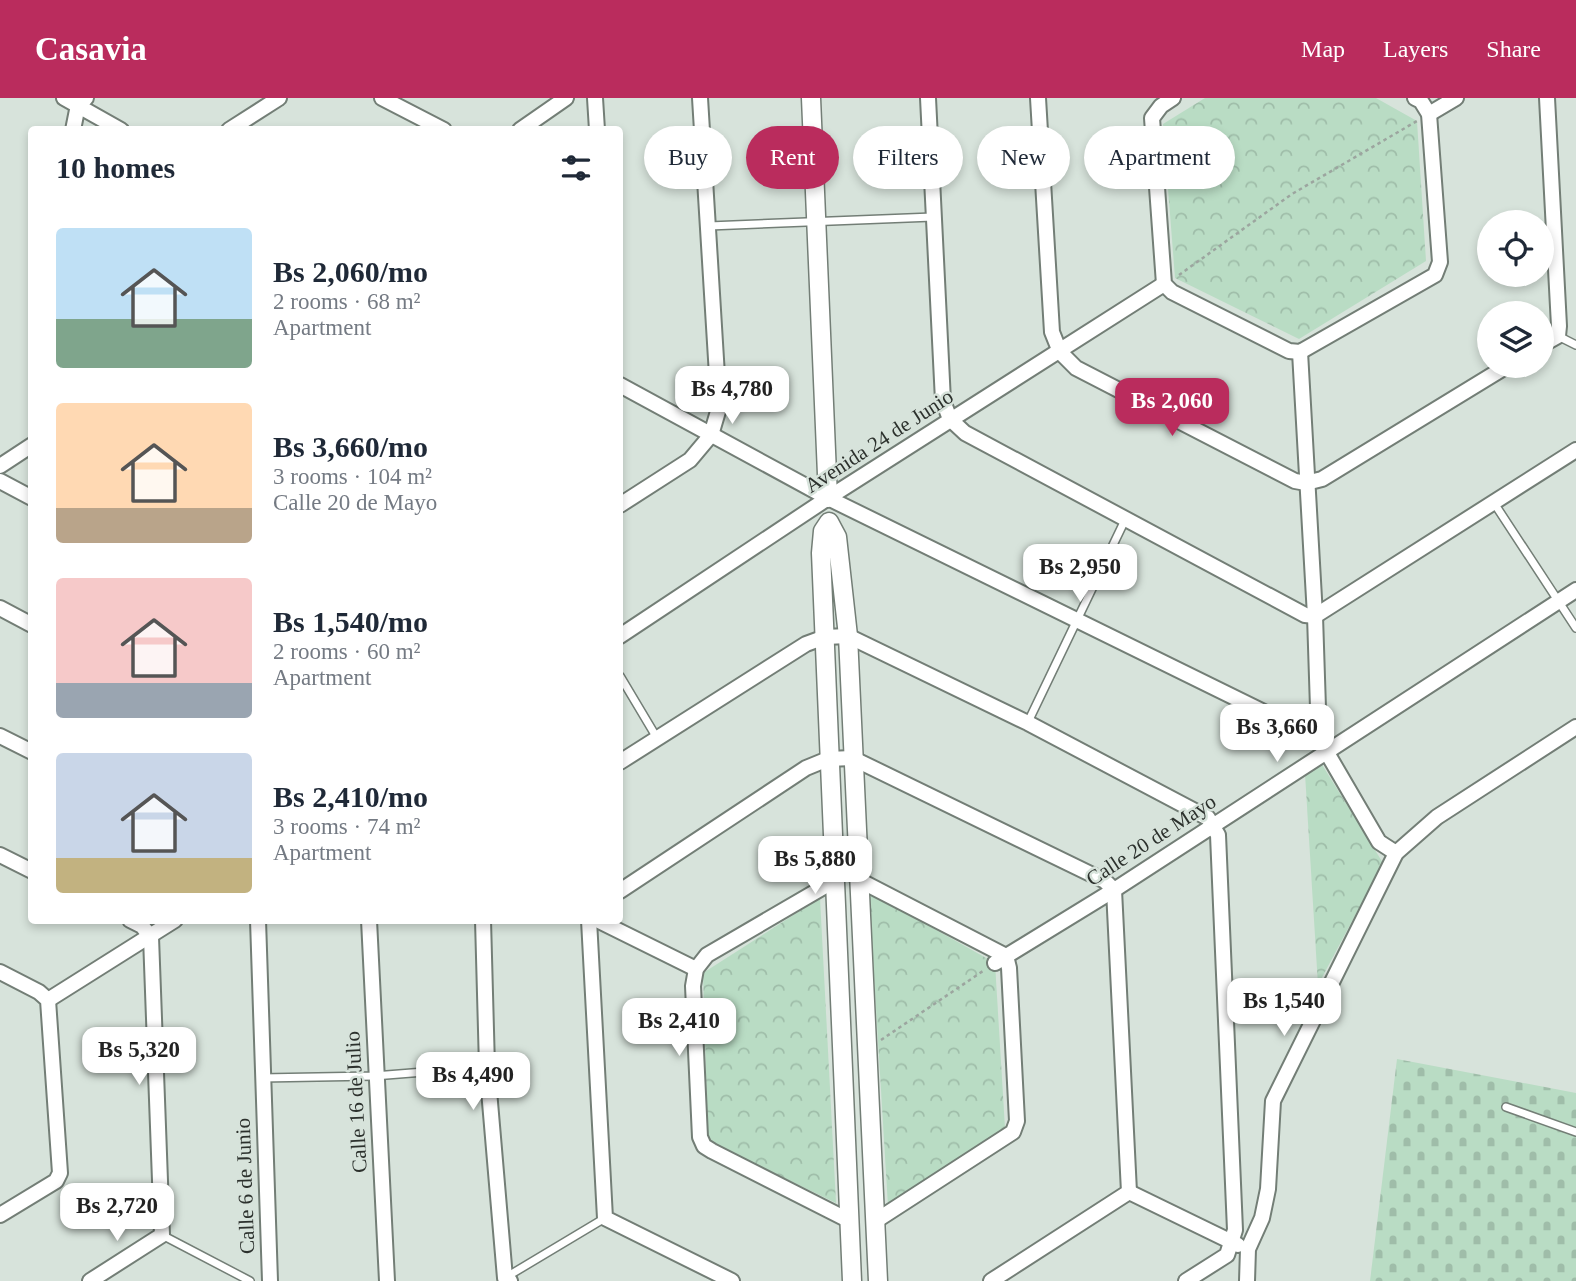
<!DOCTYPE html>
<html lang="en">
<head>
<meta charset="utf-8">
<style>
  :root { --surface:#fff; --page:#f2f2f3; --text:#1f2937; --muted:#747a83; --accent:#ba2c5d }
  body { margin:0; font-family:Georgia,serif; background:var(--page); color:var(--text); height:100vh; display:flex; flex-direction:column; font-size:26px; white-space:nowrap }
  * { box-sizing:border-box; margin:0 }
  p { font-size:23px; color:var(--muted) }
  .icon { flex:none; width:38px; height:38px; fill:none; stroke:currentColor; stroke-width:2; stroke-linecap:round; stroke-linejoin:round }
  .map { position:relative; flex:1; overflow:hidden }
  .panel { position:absolute; left:28px; top:28px; width:595px; height:798px; display:flex; flex-direction:column; background:var(--surface); border-radius:7px; box-shadow:0 4px 10px #0003 }
  .panel>* { flex:none }
  .guide { position:absolute; left:644px; top:28px; width:665px; height:63px; display:flex; gap:14px }
  .controls { position:absolute; left:1477px; top:112px; display:grid; gap:14px }
  .controls a { display:grid; place-items:center; width:77px; height:77px; border-radius:50%; background:var(--surface); box-shadow:0 4px 10px #0003; font-size:35px }
  .price { position:absolute; translate:-50% -60px; padding:0 16px; border-radius:14px; background:#fff; color:#222; font-size:23px; line-height:46px; filter:drop-shadow(0 2px 4px #0008) }
  .price::after { content:''; position:absolute; left:50%; top:42px; width:21px; height:16px; margin-left:-10px; background:inherit; clip-path:polygon(0 0,100% 0,50% 100%) }
  .price.selected { background:var(--accent); color:#fff }
  ul { padding:0; list-style:none }
  li { display:flex; align-items:center; gap:21px; height:175px; padding:0 28px }
  li span { display:grid; place-items:center; flex:none; width:196px; height:140px; border-radius:7px; color:#555 }
  li>.icon { margin-inline-start:auto }
  span .icon { width:84px; height:84px; fill:#fffc; stroke-width:1 }
  li b { font-size:30px }
  h2 { display:flex; justify-content:space-between; align-items:center; height:84px; padding:0 28px; font-size:30px }
  .tag { padding:0 24px; border-radius:32px; background:var(--surface); box-shadow:0 4px 10px #0003; font-size:24px; line-height:63px }
  .tag.selected { background:var(--accent); color:#fff }
  header { display:flex; align-items:center; gap:42px; box-sizing:border-box; height:98px; padding:0 35px; background:var(--accent); color:#fff }
  header strong { font-size:33px }
  nav { display:flex; gap:38px; margin-inline-start:auto; font-size:24px }
  .map>svg:first-child { display:block }
</style>
</head>
<body>
<header>
<strong>Casavia</strong>
<nav><a>Map</a><a>Layers</a><a>Share</a></nav>
</header>
<div class="map">
<svg width="1576" height="1183" viewBox="0 0 1576 1183">
  <defs>
    <pattern id="cemetery-stones" width="16" height="16" patternUnits="userSpaceOnUse" patternTransform="scale(1.75)"><rect width="16" height="16" fill="#b9dcc4"/><path d="M2 7V4a2 2 0 0 1 4 0v3zM10 15v-3a2 2 0 0 1 4 0v3z" fill="#9fbda9"/></pattern>
    <pattern id="park-crowns" width="20" height="18" patternUnits="userSpaceOnUse" patternTransform="scale(1.75)"><rect width="20" height="18" fill="#b9dcc4"/><path d="M2 6a3 3 0 1 1 6 0M12 15a3 3 0 1 1 6 0" fill="none" stroke="#9fbda9"/></pattern>
  </defs>
  <rect width="100%" height="100%" fill="#d7e3db"/>
  <!-- cemetery -->
  <path fill="url(#cemetery-stones)" d="M1397,961l179,34v188h-206z"/>
  <!-- park -->
  <g fill="url(#park-crowns)">
    <path d="M1205,0h171l41,23 9,140 -127,78 -124,-61 -12,-154z"/>
    <path d="M1321,665l62,100 -65,122 -13,-211z"/>
    <path d="M869,794l126,71 10,165 -117,78z"/>
    <path d="M820,800l16,305 -128,-62 -5,-168z"/>
  </g>
  <g fill="none" stroke-linecap="round" stroke-linejoin="round">
    <!-- service casing -->
    <g stroke="#737e76" stroke-width="10">
      <g id="service">
        <path d="M709,128l224,-9"/>
        <path d="M1558,238l18,9"/>
        <path d="M1494,405l82,125"/>
        <path d="M620,578l37,62"/>
        <path d="M1028,624l97,-202"/>
        <path d="M261,980l113,-2 113,-9"/>
        <path d="M1506,1009l70,25"/>
        <path d="M162,1137l88,46"/>
        <path d="M503,1181l102,-61"/>
      </g>
    </g>
    <!-- minor casing -->
    <g stroke="#737e76" stroke-width="18">
      <g id="minor">
        <path d="M64,0l57,32"/>
        <path d="M382,0l62,32"/>
        <path d="M595,0l2,32"/>
        <path d="M928,0l15,303 7,18 15,14 340,182 10,1 261,-166"/>
        <path d="M1038,0l14,234 8,20 16,16 219,113 11,2 16,-4 185,-113"/>
        <path d="M1173,0l-12,8 -9,12 12,166 8,8 117,59 11,1 135,-77 5,-13 -11,-148 -8,-13 -6,-3"/>
        <path d="M1429,16l27,-16"/>
        <path d="M73,32l5,-25 8,-7"/>
        <path d="M229,32l50,-32"/>
        <path d="M520,32l46,-32"/>
        <path d="M1542,247l16,-9 1,-10 -12,-228"/>
        <path d="M1300,254l15,264 4,123 60,103 17,11"/>
        <path d="M620,287l208,113 491,241"/>
        <path d="M0,368l32,-21"/>
        <path d="M0,383l32,17"/>
        <path d="M620,407l70,-45 21,-25 8,-27 -19,-310"/>
        <path d="M0,510l32,17"/>
        <path d="M620,538l208,-138 336,-214"/>
        <path d="M0,638l32,16"/>
        <path d="M620,664l186,-118 19,-7 23,-1 180,87 180,95 10,17 17,395 -8,25 -41,26"/>
        <path d="M0,757l32,16"/>
        <path d="M857,781l149,77 3,12 8,153 -4,11 -139,90"/>
        <path d="M834,783l-127,74 -11,14 -3,17 7,151 4,9 8,5 138,70"/>
        <path d="M620,793l186,-123 22,-9 24,-1 253,123 9,9 15,302 -138,89"/>
        <path d="M258,822l12,361"/>
        <path d="M369,822l18,361"/>
        <path d="M483,822l4,147 18,211 5,3"/>
        <path d="M589,822l16,298 127,63"/>
        <path d="M597,822l99,49"/>
        <path d="M995,865l119,-73 462,-300"/>
        <path d="M0,874l39,20 9,8 12,173 -4,8 -56,34"/>
        <path d="M48,902l127,-80"/>
        <path d="M1129,1094l109,53"/>
        <path d="M90,1183l72,-46 -11,-298 -9,-11 -12,-6"/>
        <path d="M1247,1183l1,-32 14,-31 6,-29 5,-88 123,-248 41,-36 139,-90"/>
      </g>
    </g>
    <!-- tertiary casing -->
    <g stroke="#737e76" stroke-width="21">
      <g id="tertiary">
        <path d="M811,0l17,400"/>
        <path d="M852,1183l-31,-728 2,-22 6,-9 8,15 11,99 30,645"/>
      </g>
    </g>
    <!-- path -->
    <g stroke="#9ca59f" stroke-width="2.5" stroke-dasharray="3.5 3.5" stroke-linecap="butt">
      <path d="M1179,177l113,-81 125,-73"/>
      <path d="M881,942l102,-69"/>
    </g>
    <!-- service -->
    <use href="#service" stroke="#fff" stroke-width="7"/>
    <!-- minor -->
    <use href="#minor" stroke="#fff" stroke-width="14"/>
    <!-- tertiary -->
    <use href="#tertiary" stroke="#fff" stroke-width="18"/>
  </g>
  <g text-anchor="middle" stroke-width="5" stroke-linejoin="round" paint-order="stroke">
    <!-- street labels -->
    <g font-size="21" fill="#2c312d" stroke="#d7e3db">
      <text transform="translate(879 343) rotate(-33)" y="7">Avenida 24 de Junio</text>
      <text transform="translate(1151 742) rotate(-33)" y="7">Calle 20 de Mayo</text>
      <text transform="translate(356 1004) rotate(-93)" y="7">Calle 16 de Julio</text>
      <text transform="translate(245 1088) rotate(-92)" y="7">Calle 6 de Junio</text>
    </g>
  </g>
</svg>
<div class="controls">
<a><svg class="icon" aria-label="locate" viewBox="0 0 24 24"><circle cx="12" cy="12" r="6"/><path d="M12 2v4M12 18v4M2 12h4M18 12h4"/></svg></a>
<a><svg class="icon" aria-label="layers" viewBox="0 0 24 24"><path d="M12 4l9 5-9 5-9-5zM3 14l9 5 9-5"/></svg></a>
</div>
<b class="price" style="left:732px;top:328px">Bs 4,780</b>
<b class="price selected" style="left:1172px;top:340px">Bs 2,060</b>
<b class="price" style="left:1080px;top:506px">Bs 2,950</b>
<b class="price" style="left:1277px;top:666px">Bs 3,660</b>
<b class="price" style="left:815px;top:798px">Bs 5,880</b>
<b class="price" style="left:1284px;top:940px">Bs 1,540</b>
<b class="price" style="left:679px;top:960px">Bs 2,410</b>
<b class="price" style="left:139px;top:989px">Bs 5,320</b>
<b class="price" style="left:473px;top:1014px">Bs 4,490</b>
<b class="price" style="left:117px;top:1145px">Bs 2,720</b>
<div class="guide">
<a class="tag">Buy</a>
<a class="tag selected">Rent</a>
<a class="tag">Filters</a>
<a class="tag">New</a>
<a class="tag">Apartment</a>
</div>
<section class="panel">
<h2>10 homes<svg class="icon" aria-label="filters" viewBox="0 0 24 24"><path d="M4 7h16M4 17h16"/><circle cx="9" cy="7" r="2"/><circle cx="15" cy="17" r="2"/></svg></h2>
<ul>
<li><span style="background:linear-gradient(#bfe0f5 65%,#7fa58c 0)"><svg class="icon" aria-label="home" viewBox="0 0 24 24"><path d="M3 11l9-7 9 7M6 9v11h12V9"/></svg></span><div><b>Bs 2,060/mo</b><p>2 rooms · 68 m²</p><p>Apartment</p></div></li>
<li><span style="background:linear-gradient(#ffd9b3 75%,#b9a48a 0)"><svg class="icon" aria-label="home" viewBox="0 0 24 24"><path d="M3 11l9-7 9 7M6 9v11h12V9"/></svg></span><div><b>Bs 3,660/mo</b><p>3 rooms · 104 m²</p><p>Calle 20 de Mayo</p></div></li>
<li><span style="background:linear-gradient(#f6c9c9 75%,#9aa5b1 0)"><svg class="icon" aria-label="home" viewBox="0 0 24 24"><path d="M3 11l9-7 9 7M6 9v11h12V9"/></svg></span><div><b>Bs 1,540/mo</b><p>2 rooms · 60 m²</p><p>Apartment</p></div></li>
<li><span style="background:linear-gradient(#c9d6e8 75%,#c2b280 0)"><svg class="icon" aria-label="home" viewBox="0 0 24 24"><path d="M3 11l9-7 9 7M6 9v11h12V9"/></svg></span><div><b>Bs 2,410/mo</b><p>3 rooms · 74 m²</p><p>Apartment</p></div></li>
</ul>
</section>
</div>
</body>
</html>
